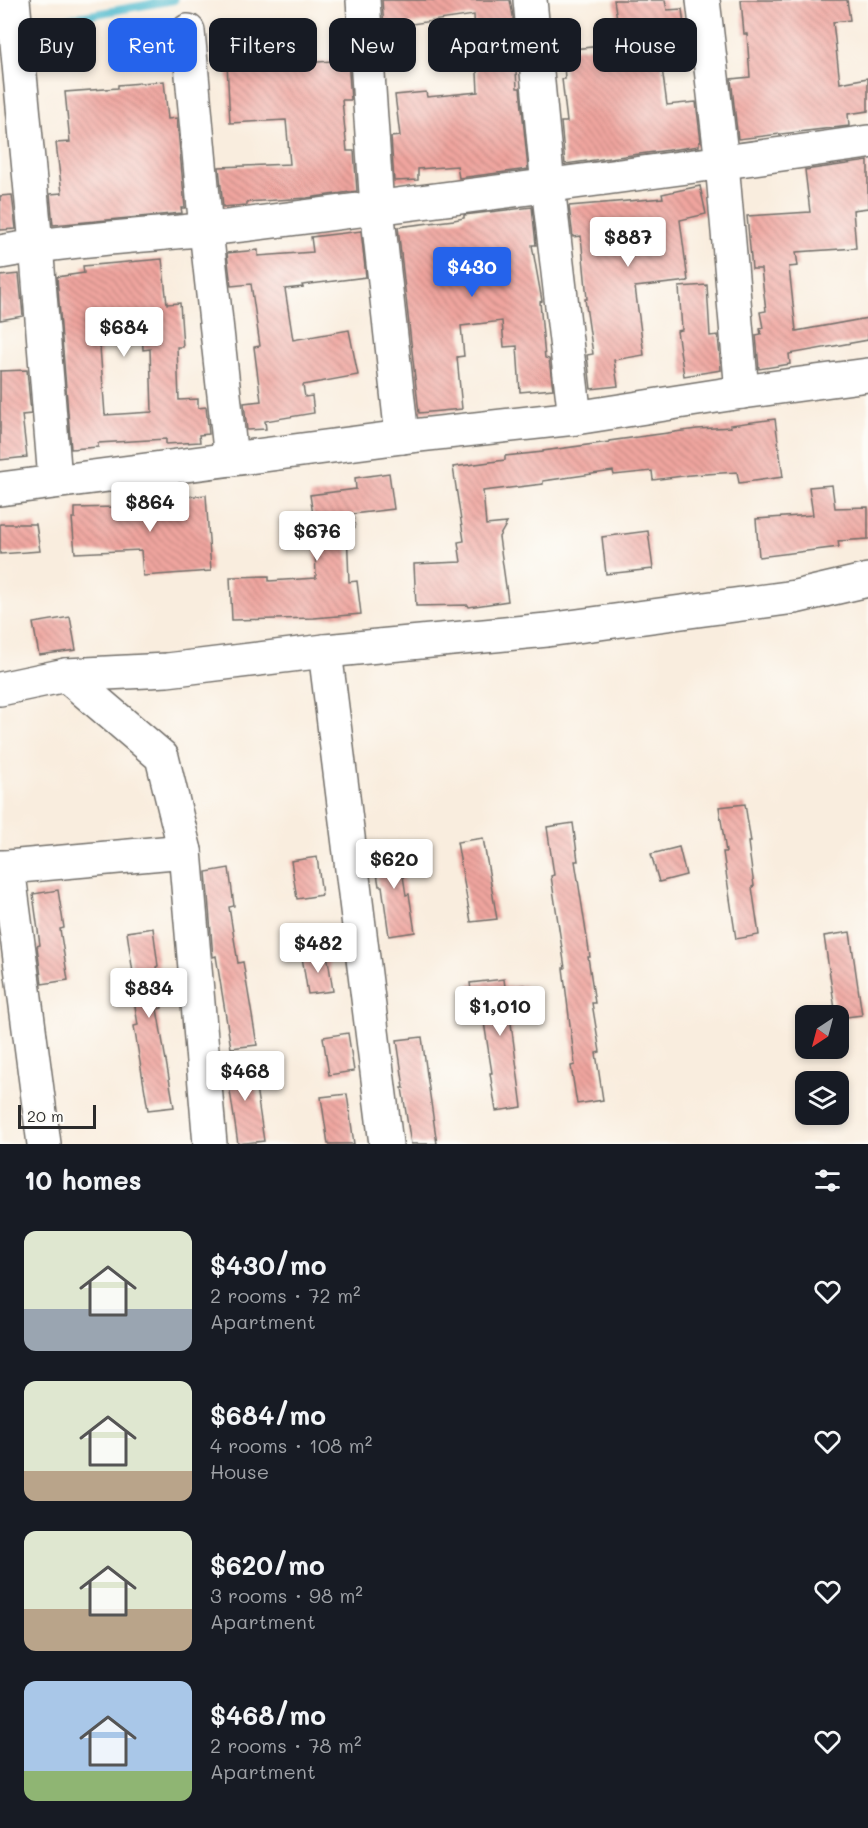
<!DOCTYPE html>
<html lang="en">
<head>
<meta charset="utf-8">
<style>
  :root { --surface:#171b24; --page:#20242c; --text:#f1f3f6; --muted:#9ea1a6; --accent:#2563eb }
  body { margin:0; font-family:Mali,sans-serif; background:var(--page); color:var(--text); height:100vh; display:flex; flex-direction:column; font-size:22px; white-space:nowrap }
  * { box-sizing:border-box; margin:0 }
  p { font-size:20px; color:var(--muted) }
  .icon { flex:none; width:33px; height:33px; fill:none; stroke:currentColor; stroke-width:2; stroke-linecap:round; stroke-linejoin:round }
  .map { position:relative; height:1144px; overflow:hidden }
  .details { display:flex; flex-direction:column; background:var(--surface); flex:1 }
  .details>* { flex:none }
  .banner { position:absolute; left:18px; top:18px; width:832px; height:54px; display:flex; gap:12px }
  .needle { width:39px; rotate:216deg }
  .tools { position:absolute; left:795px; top:1005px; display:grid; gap:12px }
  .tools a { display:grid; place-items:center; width:54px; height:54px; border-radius:12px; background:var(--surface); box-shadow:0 3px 9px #0003; font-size:30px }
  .scale { position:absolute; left:18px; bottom:15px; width:78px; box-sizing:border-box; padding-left:6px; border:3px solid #2b2b2b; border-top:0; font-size:16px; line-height:21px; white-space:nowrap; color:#2b2b2b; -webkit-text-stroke:4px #fdfcf7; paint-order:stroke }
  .price { position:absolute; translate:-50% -51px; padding:0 14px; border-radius:6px; background:#fff; color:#222; font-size:20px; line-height:39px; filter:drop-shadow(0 2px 3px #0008) }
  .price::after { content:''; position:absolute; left:50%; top:36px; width:18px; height:14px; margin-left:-9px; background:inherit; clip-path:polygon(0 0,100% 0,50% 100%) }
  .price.on { background:var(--accent); color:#fff }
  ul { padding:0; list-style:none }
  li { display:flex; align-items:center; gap:18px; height:150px; padding:0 24px }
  li span { display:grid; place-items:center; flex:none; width:168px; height:120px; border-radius:12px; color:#555 }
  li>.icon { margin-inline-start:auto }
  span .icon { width:72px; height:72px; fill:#fffc; stroke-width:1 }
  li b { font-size:26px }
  h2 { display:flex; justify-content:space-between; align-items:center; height:72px; padding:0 24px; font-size:26px }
  .pill { padding:0 21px; border-radius:12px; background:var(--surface); box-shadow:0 3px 9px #0003; font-size:21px; line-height:54px }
  .pill.on { background:var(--accent); color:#fff }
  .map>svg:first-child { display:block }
</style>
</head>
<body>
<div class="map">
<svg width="868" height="1144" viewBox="0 0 868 1144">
  <defs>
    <pattern id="building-back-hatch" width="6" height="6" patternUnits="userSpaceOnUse" patternTransform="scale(1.5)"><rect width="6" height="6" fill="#f0a59f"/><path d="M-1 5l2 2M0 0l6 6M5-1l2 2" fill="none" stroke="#c38782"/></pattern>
  </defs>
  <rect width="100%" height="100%" fill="#fdfcf7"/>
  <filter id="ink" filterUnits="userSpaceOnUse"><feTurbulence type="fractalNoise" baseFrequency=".0167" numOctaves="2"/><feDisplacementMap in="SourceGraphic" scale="12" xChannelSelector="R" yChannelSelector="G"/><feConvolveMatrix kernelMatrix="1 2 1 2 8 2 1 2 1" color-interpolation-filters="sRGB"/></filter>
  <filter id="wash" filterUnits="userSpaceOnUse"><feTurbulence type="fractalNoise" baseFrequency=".008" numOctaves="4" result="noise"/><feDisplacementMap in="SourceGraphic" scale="24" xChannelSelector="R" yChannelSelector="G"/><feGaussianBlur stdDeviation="1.35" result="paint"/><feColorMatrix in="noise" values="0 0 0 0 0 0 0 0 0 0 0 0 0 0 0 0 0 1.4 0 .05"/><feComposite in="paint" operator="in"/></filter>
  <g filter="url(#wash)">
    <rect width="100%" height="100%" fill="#f9edde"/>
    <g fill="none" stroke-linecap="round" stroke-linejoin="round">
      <!-- stream -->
      <path stroke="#52bbce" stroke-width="8" d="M22,27l152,-27"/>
    </g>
    <g id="blocks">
      <!-- building -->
      <g fill="url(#building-back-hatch)" fill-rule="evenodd">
        <path d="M382,0h128l3,16 4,72h3l8,81 -69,9 -2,-12 -39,3v11l-24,1 -3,-44 9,-1 -5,-41 31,-3 1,5 51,-5 -4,-77 -90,13z"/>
        <path d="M614,0h51l2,10 15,-1 5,42 -27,2 7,52 29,-3 5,40h-2v4l-134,18 -4,-42h6l-5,-43h3l-2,-29 58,-6z"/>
        <path d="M741,0h106l3,20 -17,2 7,61 28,-5v33l-20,3 1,12 -111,13 -7,-60 19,-2 -3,-43h-3z"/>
        <path d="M268,20l4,45 76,-5 3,40h-9l5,51h7l3,40 -50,7 -60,4v3l-24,2 -4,-40 71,-3 -4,-44 -56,3 -3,-60 -10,1 -4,-39z"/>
        <path d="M164,81l4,38 9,-1 8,90h-4l1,5 -129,12 -3,-31 12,-1 -6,-50 14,-1 -5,-50 53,-4v-3z"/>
        <path d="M868,161v47l-15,2 3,38 -60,4 2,14 -9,1 7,64 72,-13v22l-79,14 1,10 -31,5 -3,-34 5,-1 -1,-5 3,-1 -3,-16 6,-1 -5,-42h-9l-5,-53 63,-4 -5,-42z"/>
        <path d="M700,186l6,28 -26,6 8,61 -53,6 9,68 -30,5 4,26 -27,3 -4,-34 6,-1 -8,-55h2l-6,-63 -8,1 -4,-31 94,-8 -1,-4z"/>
        <path d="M12,195l4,34 -16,1v-34z"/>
        <path d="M532,207l4,38h-4l10,56 -2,1 5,56 4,1 4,30 -33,3 -3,-46 -13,1 -2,-26 -41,5 3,30 -7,1 5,52 -43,4 -21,-186 56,-7 10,-2v-3z"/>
        <path d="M361,231l5,46 -64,8 1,2 -18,2 8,51 56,-10 9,45 -55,10 2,12 7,-1 2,17 -49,8 1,8 -19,1 -3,-27 17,-2 -7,-54 6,-1 -9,-62 -20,2 -4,-33 31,-3v6l55,-4 -2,-15z"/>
        <path d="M162,259l5,45 13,-1 3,44h-6l2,53 19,-1v9l8,-1 3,27 -10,1 1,7 -34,2v-5l-68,4v4l-27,2 -14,-172 27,-4 -1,-7zM142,330l1,20 7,-1 2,63 -47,3 -6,-82z"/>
        <path d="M19,274l4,42 -23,4v-44z"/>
        <path d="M707,285l3,51 8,-1 3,35 -37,6 -7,-45 5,-1 -3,-43z"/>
        <path d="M27,370l4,44 -9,1 5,42 -27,3v-89z"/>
        <path d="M775,419l8,58 -44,6 -2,-11 -47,3 -37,5 -1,-9 -38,4 -1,-4 -70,10v3l-60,7 3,34 21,-2 -8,14 9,64 -39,6 -1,-2 -52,1 -2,-42 47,-2 -3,-20 6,-1 -11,-74 52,-7v-4l38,-4v-1l66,-9v-1l88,-12 34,-2 -1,-2z"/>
        <path d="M389,473l5,36 -41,5 2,14 -8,1 2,53 8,-1 4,33 -47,4 -82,2 -2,-43 39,-1v5l47,-3 -1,-30h3l-8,-53 46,-6 -1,-11z"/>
        <path d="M832,485l3,23 33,-1v32l-30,2 1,6 -80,10 -3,-38 57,-4 -4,-28z"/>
        <path d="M206,495l5,76 -68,5 -2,-26 -66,3 -3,-35h3v-10l40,-1v-7l49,-1z"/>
        <path d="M0,524h36l4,27 -40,3z"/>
        <path d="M648,531l5,38 -47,5 -4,-37z"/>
        <path d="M70,617l6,33 -37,5 -6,-32z"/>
        <path d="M745,804l6,38h-3l6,44 -2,1 7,48 -23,4 -13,-87h3l-7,-45z"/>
        <path d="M573,823l5,38h-3l15,96h-2l7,46h-3l8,49 -4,1 7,47 -26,4 -6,-38 4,-1 -12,-97h2l-14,-92 3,-1 -7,-48z"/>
        <path d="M483,838l14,81 -26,3 -14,-80z"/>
        <path d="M398,844l8,51 3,-1 6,38 -26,4 -7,-50h-3l-6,-38z"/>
        <path d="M679,847l7,28 -27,7 -8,-28z"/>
        <path d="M317,857l5,38 -25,4 -6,-38z"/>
        <path d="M229,868l5,38 -5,1 9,56 5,-1 14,83 -26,3 -15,-92 -3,1 -7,-85z"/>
        <path d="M58,890l6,38 -4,1 8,51 -26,4 -5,-38 3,-1 -7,-51z"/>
        <path d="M153,928l5,38 -2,1 6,41 -5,1 17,98 -26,3 -14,-84 4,-1 -8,-51 3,-1 -6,-41z"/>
        <path d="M850,932l12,83 -24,3v-2h-2l-12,-80z"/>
        <path d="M327,953l6,38 -25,3 -6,-37z"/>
        <path d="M504,979l1,8 20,-2 2,22 -18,1 13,99 -26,4 -6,-38h2l-9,-57 -8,2 -5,-35z"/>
        <path d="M348,1033l6,38 -25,4 -6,-38z"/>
        <path d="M422,1037l5,38 10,69h-26l-9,-56h2l-7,-48z"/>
        <path d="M252,1060l12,81 -26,3 -12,-80z"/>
        <path d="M347,1094l7,50h-26l-7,-47z"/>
      </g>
    </g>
  </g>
  <g filter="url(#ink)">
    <use href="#blocks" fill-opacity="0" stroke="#736f6a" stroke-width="1.5"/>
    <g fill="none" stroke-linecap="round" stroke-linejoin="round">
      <!-- minor casing -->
      <g stroke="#736f6a" stroke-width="36">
        <g id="minor">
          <path d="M13,0l23,245 19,235"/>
          <path d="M363,0l14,208 25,229"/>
          <path d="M530,0l18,186 27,232"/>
          <path d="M703,0l19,163 20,229"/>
          <path d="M188,31l18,199 25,229"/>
          <path d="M0,252c77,-14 156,-16 234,-26 212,-27 423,-54 634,-84"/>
          <path d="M0,489l402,-52 173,-19 167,-26 126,-17"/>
          <path d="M325,651l61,493"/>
          <path d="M66,675l96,82 23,94 25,293"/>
          <path d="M0,689l66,-14 101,-5 158,-19 222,-21 248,-33 73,-17"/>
          <path d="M0,867h8l36,277"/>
          <path d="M8,867l177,-16"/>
        </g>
      </g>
      <!-- minor -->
      <use href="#minor" stroke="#fff" stroke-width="33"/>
    </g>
  </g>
</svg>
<div class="tools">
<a><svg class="needle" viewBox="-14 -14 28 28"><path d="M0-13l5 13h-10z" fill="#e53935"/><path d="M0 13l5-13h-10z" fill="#9ea1a6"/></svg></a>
<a><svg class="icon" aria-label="layers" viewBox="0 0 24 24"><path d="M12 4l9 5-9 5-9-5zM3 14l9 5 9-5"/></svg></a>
</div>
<div class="scale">20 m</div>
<b class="price" style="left:628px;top:268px">$887</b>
<b class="price on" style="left:472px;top:298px">$430</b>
<b class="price" style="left:124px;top:358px">$684</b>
<b class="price" style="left:150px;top:533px">$864</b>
<b class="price" style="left:317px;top:562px">$676</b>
<b class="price" style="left:394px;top:890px">$620</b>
<b class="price" style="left:318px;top:974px">$482</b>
<b class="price" style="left:149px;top:1019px">$834</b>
<b class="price" style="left:500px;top:1037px">$1,010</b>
<b class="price" style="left:245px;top:1102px">$468</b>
<div class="banner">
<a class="pill">Buy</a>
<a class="pill on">Rent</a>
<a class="pill">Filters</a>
<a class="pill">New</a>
<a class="pill">Apartment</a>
<a class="pill">House</a>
</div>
</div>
<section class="details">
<h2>10 homes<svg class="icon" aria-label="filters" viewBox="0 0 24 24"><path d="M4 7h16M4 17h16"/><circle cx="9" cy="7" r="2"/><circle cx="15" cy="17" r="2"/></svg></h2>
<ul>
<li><span style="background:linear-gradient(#dfe7d0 65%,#9aa5b1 0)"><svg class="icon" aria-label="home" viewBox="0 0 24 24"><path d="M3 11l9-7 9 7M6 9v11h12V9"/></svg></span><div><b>$430/mo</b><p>2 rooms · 72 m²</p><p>Apartment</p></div><svg class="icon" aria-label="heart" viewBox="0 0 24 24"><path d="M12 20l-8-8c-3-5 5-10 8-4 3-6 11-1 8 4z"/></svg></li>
<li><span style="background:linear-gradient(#dfe7d0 75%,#b9a48a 0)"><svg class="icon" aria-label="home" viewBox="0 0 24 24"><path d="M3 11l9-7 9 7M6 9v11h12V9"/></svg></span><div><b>$684/mo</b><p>4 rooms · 108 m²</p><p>House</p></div><svg class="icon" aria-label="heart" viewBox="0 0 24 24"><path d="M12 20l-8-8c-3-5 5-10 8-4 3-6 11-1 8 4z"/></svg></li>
<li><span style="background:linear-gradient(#dfe7d0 65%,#b9a48a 0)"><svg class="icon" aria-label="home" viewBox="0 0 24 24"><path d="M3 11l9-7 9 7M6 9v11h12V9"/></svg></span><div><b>$620/mo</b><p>3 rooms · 98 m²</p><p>Apartment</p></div><svg class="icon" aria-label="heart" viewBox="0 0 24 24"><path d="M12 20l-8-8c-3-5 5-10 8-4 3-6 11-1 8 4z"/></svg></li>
<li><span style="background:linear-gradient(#a9c7e8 75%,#8fb573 0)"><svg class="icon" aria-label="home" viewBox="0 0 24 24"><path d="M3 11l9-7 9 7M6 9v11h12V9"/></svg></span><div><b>$468/mo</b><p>2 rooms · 78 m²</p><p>Apartment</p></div><svg class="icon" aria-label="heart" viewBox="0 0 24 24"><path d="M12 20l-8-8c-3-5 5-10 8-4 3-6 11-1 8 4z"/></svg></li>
</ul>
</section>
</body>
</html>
